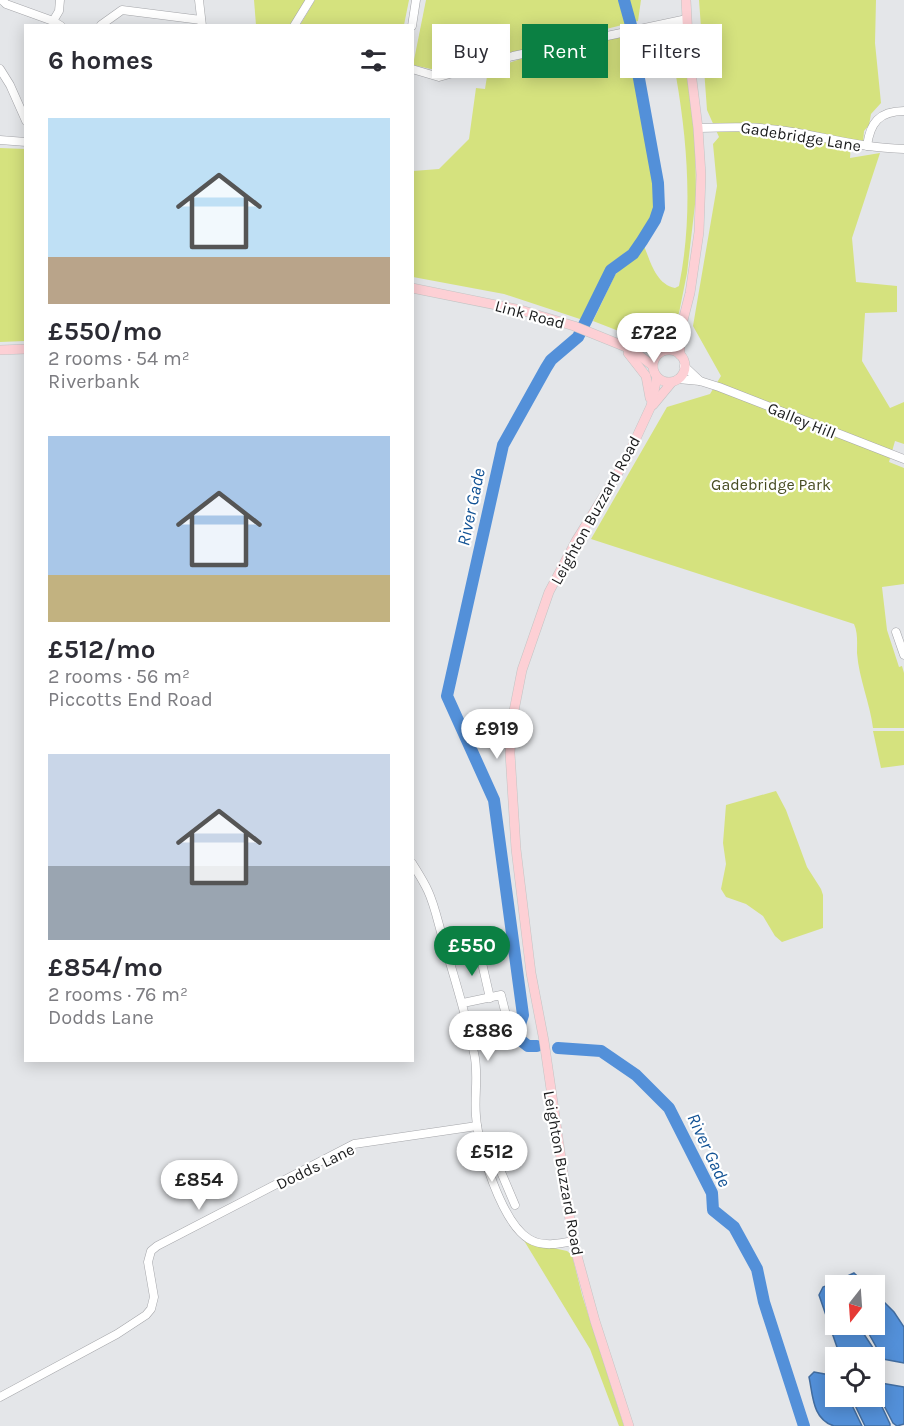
<!DOCTYPE html>
<html lang="en">
<head>
<meta charset="utf-8">
<style>
  :root { --surface:#fff; --page:#f7f7f7; --text:#2b2b33; --muted:#7c7c81; --accent:#0b8043 }
  body { margin:0; font-family:Karla,sans-serif; background:var(--page); color:var(--text); height:100vh; display:flex; flex-direction:column; font-size:22px; white-space:nowrap }
  * { box-sizing:border-box; margin:0 }
  p { font-size:20px; color:var(--muted) }
  .icon { flex:none; width:33px; height:33px; fill:none; stroke:currentColor; stroke-width:2; stroke-linecap:round; stroke-linejoin:round }
  .map { position:relative; flex:1; overflow:hidden }
  .side { position:absolute; left:24px; top:24px; width:390px; height:1038px; display:flex; flex-direction:column; background:var(--surface); border-radius:0px; box-shadow:0 3px 15px #0003 }
  .side>* { flex:none }
  .top-card { position:absolute; left:432px; top:24px; width:381px; height:54px; display:flex; gap:12px }
  .needle { width:39px; rotate:197deg }
  .buttons { position:absolute; left:825px; top:1275px; display:grid; gap:12px }
  .buttons a { display:grid; place-items:center; width:60px; height:60px; border-radius:0px; background:var(--surface); box-shadow:0 3px 15px #0003; font-size:30px }
  .price { position:absolute; translate:-50% -51px; padding:0 14px; border-radius:21px; background:#fff; color:#222; font-size:20px; line-height:39px; filter:drop-shadow(0 2px 3px #0008) }
  .price::after { content:''; position:absolute; left:50%; top:36px; width:18px; height:14px; margin-left:-9px; background:inherit; clip-path:polygon(0 0,100% 0,50% 100%) }
  .price.selected { background:var(--accent); color:#fff }
  ul { padding:0; list-style:none }
  li { display:grid; align-content:center; gap:12px; height:318px; padding:0 24px }
  li span { display:grid; place-items:center; height:186px; border-radius:0px; color:#555 }
  li>.icon { margin-inline-start:auto }
  span .icon { width:108px; height:108px; fill:#fffc; stroke-width:1 }
  li b { font-size:26px }
  h2 { display:flex; justify-content:space-between; align-items:center; height:72px; padding:0 24px; font-size:26px }
  .pill { padding:0 21px; border-radius:0px; background:var(--surface); box-shadow:0 3px 15px #0003; font-size:21px; line-height:54px }
  .pill.selected { background:var(--accent); color:#fff }
  .map>svg:first-child { display:block }
</style>
</head>
<body>
<div class="map">
<svg width="904" height="1426" viewBox="0 0 904 1426">
  <rect width="100%" height="100%" fill="#e4e6e9"/>
  <!-- green -->
  <g fill="#d5e27e">
    <path d="M310,0l-16,26 -38,-1 -2,-25z"/>
    <path d="M315,0h94l-5,25h-104z"/>
    <path d="M426,0h215l-3,21 -198,50 -27,-6z"/>
    <path d="M699,0h177l-1,43 6,60 -10,11 -2,11 -5,6 -1,12 -12,1 -1,14 30,-5 -28,85 4,44 41,4v26l-32,1 -3,48 28,47 14,-6v42l-9,-3 -6,21 15,6v116l-22,3 5,43 12,37 3,-1 2,7v55h-31c-3,-25 -14,-49 -16,-75 0,-10 1,-20 -3,-29l-263,-85 76,-132 43,-13 11,-18 -28,-50 24,-140 -4,-42 6,-7 -12,-27z"/>
    <path d="M678,29l3,2 14,100 1,65 -9,77 -8,40 -15,31 -35,-9 -36,-14 22,-46 29,-29c7,17 12,38 31,42l4,-2c14,-69 9,-141 -3,-210 -2,-11 -2,-27 -8,-36 -4,-6 -14,-7 -20,-9z"/>
    <path d="M632,35l1,22 23,123v24l-10,26 -14,18 -21,15 -5,8 -21,49 4,2 -85,-28 -91,-17v-106l26,-2 30,-30 7,-51 9,1 3,-19 41,-14z"/>
    <path d="M0,148l26,1 -1,192 -25,1z"/>
    <path d="M873,731h31v34l-23,3z"/>
    <path d="M776,791l10,19 21,57 14,22 2,6v33l-41,14 -7,-6 -12,-20 -17,-12 -20,-7 -5,-8 5,-25 -3,-21 3,-38z"/>
    <path d="M520,1234l24,12 23,5 5,4 10,40 42,131h-5l-29,-77z"/>
  </g>
  <!-- water -->
  <g fill="#5390d9" stroke="#426da0" stroke-width="1.5">
    <path d="M854,1273l13,12h-27l1,-6z"/>
    <path d="M831,1284l5,1v39l22,1 17,26 -1,6h-5l-31,-7 -19,-55 4,-8z"/>
    <path d="M875,1293l19,19 10,15v36l-21,-4 -19,-34 10,-1z"/>
    <path d="M814,1372l21,4 1,20 12,1 14,29c-8,0 -20,0 -28,0 -22,-7 -21,-31 -25,-49z"/>
    <path d="M875,1382l29,5v37l-7,2 -4,-3 -18,-35z"/>
    <path d="M875,1392l15,32v2h-25l-14,-29 23,-1z"/>
  </g>
  <g fill="none" stroke-linecap="round" stroke-linejoin="round">
    <!-- river -->
    <g stroke="#5390d9" stroke-width="12">
      <path d="M537,1046h-9l-9,-7v-12l4,-12 -29,-215 -47,-104 56,-251 43,-77 5,-8 27,-23 33,-67 22,-16 9,-13 13,-21 4,-12 -1,-25 -20,-110 -4,-37 -10,-36"/>
      <path d="M558,1048l43,3 35,24 33,33 43,85 1,17 21,17 23,42 7,33 40,124"/>
    </g>
    <!-- minor casing -->
    <g stroke="#a5a6aa" stroke-width="9">
      <g id="minor">
        <path d="M2,0l4,4 47,17"/>
        <path d="M60,0l-1,11 -6,10 8,5"/>
        <path d="M199,0l3,26"/>
        <path d="M101,25l21,-15 79,10"/>
        <path d="M294,26l16,-26"/>
        <path d="M412,26l4,-26"/>
        <path d="M0,69l10,16 16,36"/>
        <path d="M412,69l27,8 74,-21 174,-37"/>
        <path d="M698,128c30,-1 58,-2 88,3 40,6 76,17 118,18"/>
        <path d="M0,140l26,2"/>
        <path d="M867,146c3,-23 12,-35 37,-35"/>
        <path d="M684,366l16,15"/>
        <path d="M678,379l22,2 19,6 185,72"/>
        <path d="M896,632l8,23"/>
        <path d="M412,863c6,10 12,19 16,28 7,15 10,32 15,48 11,38 23,75 31,114 5,20 0,43 2,63 2,31 26,107 53,123 13,8 30,5 44,2"/>
        <path d="M479,950l11,48"/>
        <path d="M463,1003l38,-8 9,36 -14,8"/>
        <path d="M480,1144l12,-1 9,29 14,33"/>
        <path d="M0,1397l117,-63 29,-19 5,-6 3,-12 -6,-35 3,-11 6,-5 197,-102 123,-18"/>
      </g>
    </g>
    <!-- major casing -->
    <g stroke="#c3c4c4" stroke-width="10">
      <g id="major">
        <path d="M412,288l109,22 53,16 57,23 22,17"/>
        <path d="M0,350l26,-1"/>
        <circle cx="669" cy="366" r="16"/>
        <path d="M628,353l18,23 4,22"/>
        <path d="M680,355v-23l10,-39 9,-61 2,-57 -3,-47 -9,-72 -3,-56"/>
        <path d="M653,405l19,-23"/>
        <path d="M629,1426l-34,-105 -22,-80 -29,-200 -13,-68 -15,-124 -6,-96 2,-32 10,-51 27,-78 27,-51 50,-81 25,-54 6,-29"/>
      </g>
    </g>
    <!-- minor -->
    <use href="#minor" stroke="#fff" stroke-width="8"/>
    <!-- major -->
    <use href="#major" stroke="#fdd0d5" stroke-width="9"/>
  </g>
  <g text-anchor="middle" stroke-width="4.5" stroke-linejoin="round" paint-order="stroke">
    <!-- street labels -->
    <g font-size="16" fill="#1a1b1c" stroke="#fff">
      <text transform="translate(801 136) rotate(9)" y="6">Gadebridge Lane</text>
      <text transform="translate(530 314) rotate(15)" y="6">Link Road</text>
      <text transform="translate(802 420) rotate(22)" y="6">Galley Hill</text>
      <text transform="translate(595 510) rotate(-61)" y="6">Leighton Buzzard Road</text>
      <text transform="translate(315 1166) rotate(-26)" y="6">Dodds Lane</text>
      <text transform="translate(564 1173) rotate(80)" y="6">Leighton Buzzard Road</text>
    </g>
    <!-- park labels -->
    <g font-size="16" fill="#484d23" stroke="#fff">
      <text x="771" y="490">Gadebridge Park</text>
    </g>
    <!-- water labels -->
    <g font-size="18" font-style="italic" fill="#135395" stroke="#fff">
      <text transform="translate(471 507) rotate(-78)" y="6">River Gade</text>
      <text transform="translate(709 1150) rotate(65)" y="6">River Gade</text>
    </g>
  </g>
</svg>
<div class="buttons">
<a><svg class="needle" viewBox="-14 -14 28 28"><path d="M0-13l5 13h-10z" fill="#e53935"/><path d="M0 13l5-13h-10z" fill="#7c7c81"/></svg></a>
<a><svg class="icon" aria-label="locate" viewBox="0 0 24 24"><circle cx="12" cy="12" r="6"/><path d="M12 2v4M12 18v4M2 12h4M18 12h4"/></svg></a>
</div>
<b class="price" style="left:654px;top:364px">£722</b>
<b class="price" style="left:497px;top:760px">£919</b>
<b class="price selected" style="left:472px;top:977px">£550</b>
<b class="price" style="left:488px;top:1062px">£886</b>
<b class="price" style="left:492px;top:1183px">£512</b>
<b class="price" style="left:199px;top:1211px">£854</b>
<div class="top-card">
<a class="pill">Buy</a>
<a class="pill selected">Rent</a>
<a class="pill">Filters</a>
</div>
<section class="side">
<h2>6 homes<svg class="icon" aria-label="filters" viewBox="0 0 24 24"><path d="M4 7h16M4 17h16"/><circle cx="9" cy="7" r="2"/><circle cx="15" cy="17" r="2"/></svg></h2>
<ul>
<li><span style="background:linear-gradient(#bfe0f5 75%,#b9a48a 0)"><svg class="icon" aria-label="home" viewBox="0 0 24 24"><path d="M3 11l9-7 9 7M6 9v11h12V9"/></svg></span><div><b>£550/mo</b><p>2 rooms · 54 m²</p><p>Riverbank</p></div></li>
<li><span style="background:linear-gradient(#a9c7e8 75%,#c2b280 0)"><svg class="icon" aria-label="home" viewBox="0 0 24 24"><path d="M3 11l9-7 9 7M6 9v11h12V9"/></svg></span><div><b>£512/mo</b><p>2 rooms · 56 m²</p><p>Piccotts End Road</p></div></li>
<li><span style="background:linear-gradient(#c9d6e8 60%,#9aa5b1 0)"><svg class="icon" aria-label="home" viewBox="0 0 24 24"><path d="M3 11l9-7 9 7M6 9v11h12V9"/></svg></span><div><b>£854/mo</b><p>2 rooms · 76 m²</p><p>Dodds Lane</p></div></li>
</ul>
</section>
</div>
</body>
</html>
